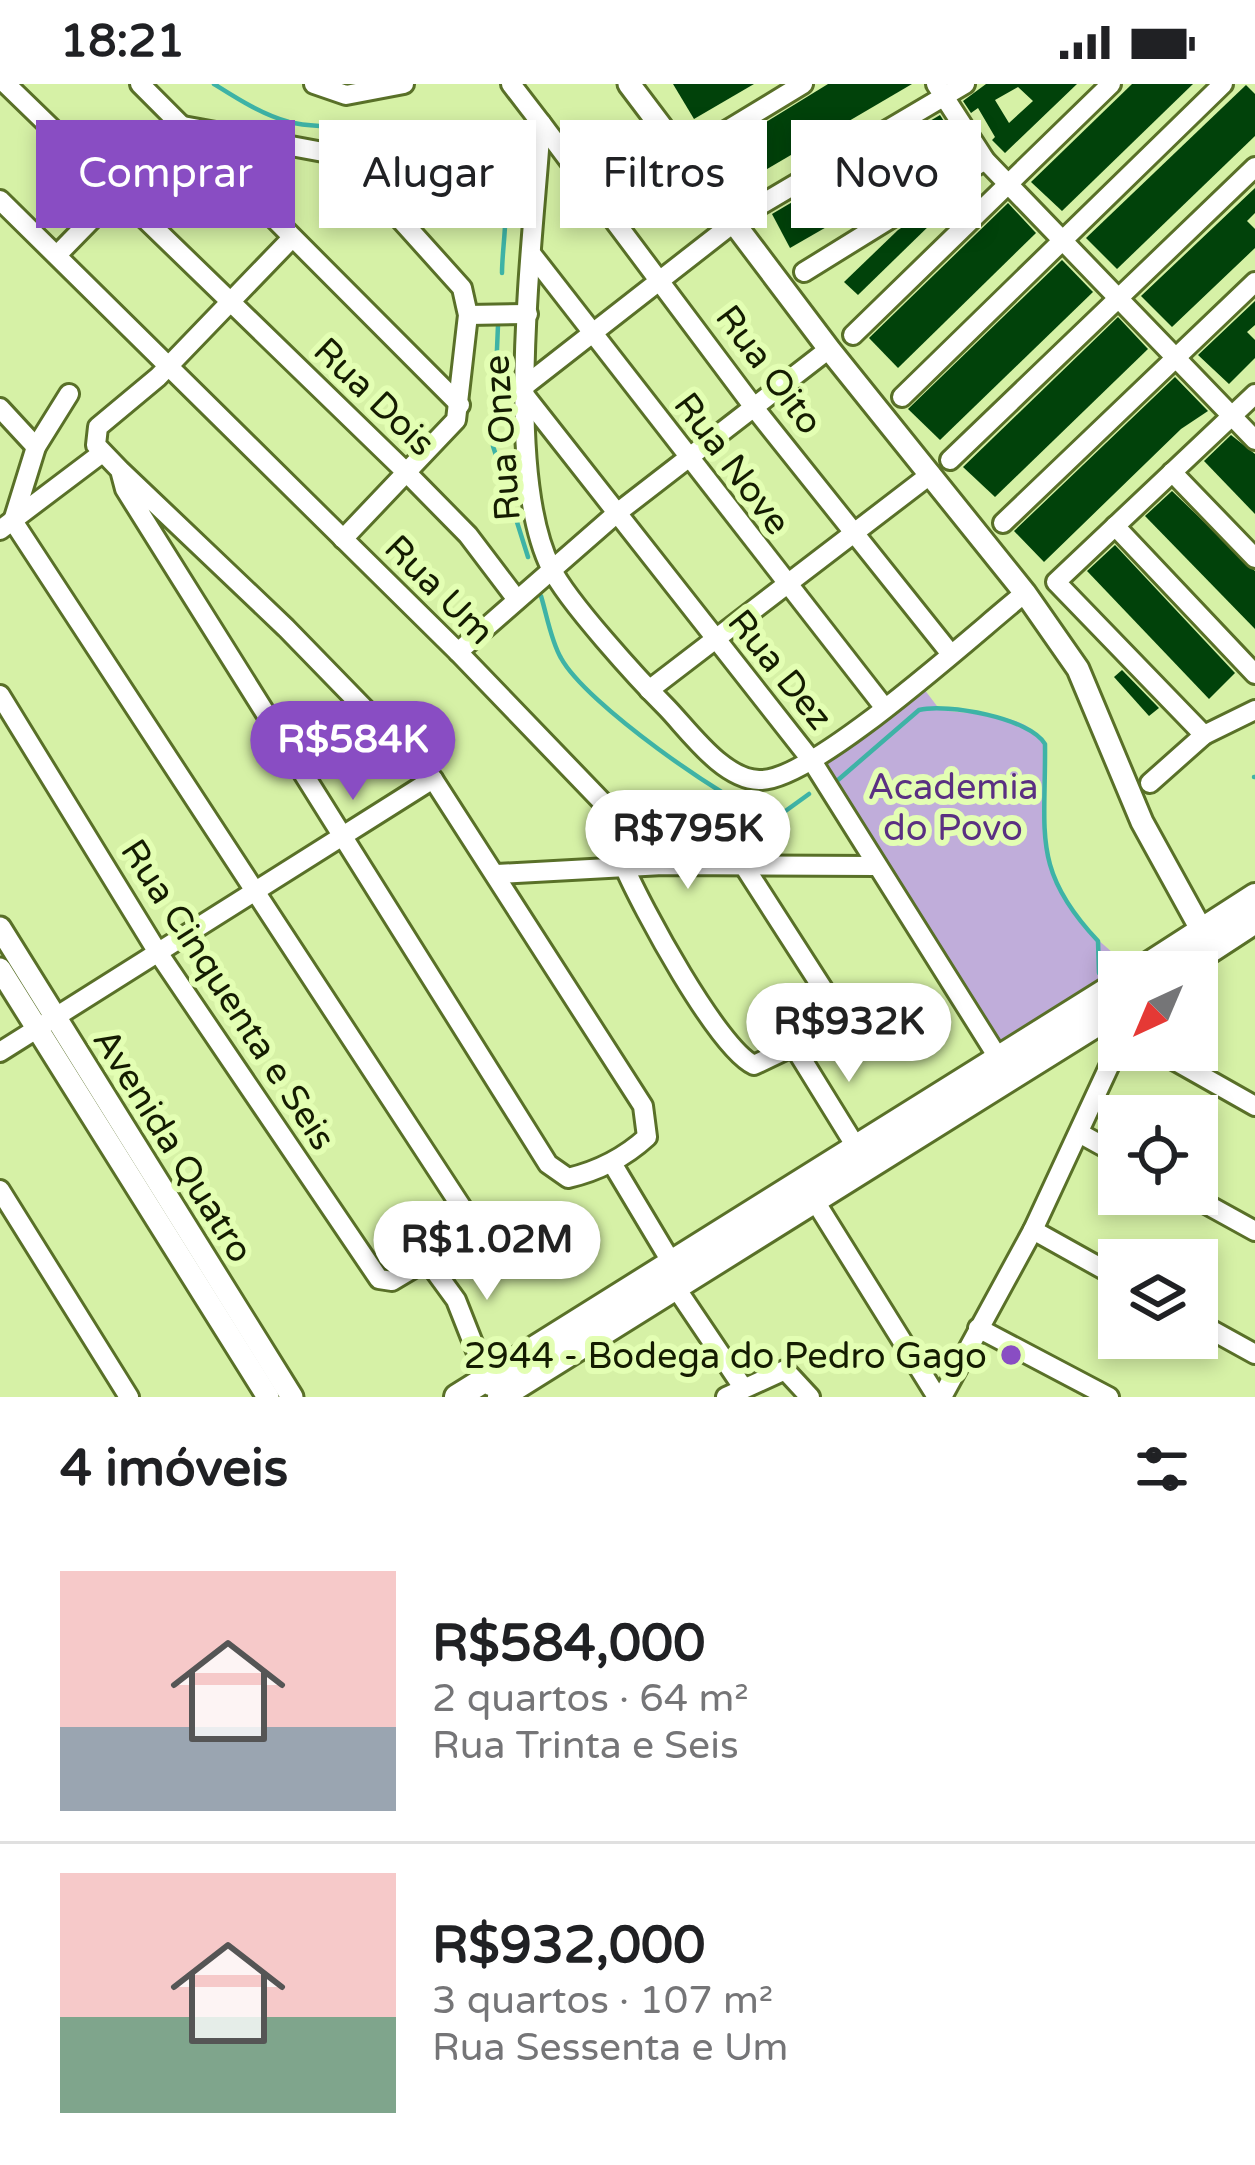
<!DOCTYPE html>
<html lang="pt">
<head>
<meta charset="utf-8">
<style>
  :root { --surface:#fff; --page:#f2f2f2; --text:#202124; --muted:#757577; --line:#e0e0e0; --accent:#894dc3 }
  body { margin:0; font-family:"Varela Round",sans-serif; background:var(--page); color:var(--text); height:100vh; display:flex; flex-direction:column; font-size:45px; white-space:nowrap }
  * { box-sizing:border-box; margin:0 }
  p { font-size:39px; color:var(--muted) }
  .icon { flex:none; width:66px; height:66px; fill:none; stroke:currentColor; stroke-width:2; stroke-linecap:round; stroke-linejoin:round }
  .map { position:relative; height:1313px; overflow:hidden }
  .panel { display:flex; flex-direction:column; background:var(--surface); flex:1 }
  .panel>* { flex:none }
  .banner { position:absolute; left:36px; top:36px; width:1185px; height:108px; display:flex; gap:24px }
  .needle { width:78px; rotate:224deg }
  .tools { position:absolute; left:1098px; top:867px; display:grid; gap:24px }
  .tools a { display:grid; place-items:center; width:120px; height:120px; border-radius:0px; background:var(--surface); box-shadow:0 6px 18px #0003; font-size:60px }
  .price { position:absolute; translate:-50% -102px; padding:0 27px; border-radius:42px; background:#fff; color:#222; font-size:39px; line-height:78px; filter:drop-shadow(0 3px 6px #0008) }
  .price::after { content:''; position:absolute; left:50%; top:72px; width:36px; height:27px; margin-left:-18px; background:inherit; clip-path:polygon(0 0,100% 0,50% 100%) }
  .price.on { background:var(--accent); color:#fff }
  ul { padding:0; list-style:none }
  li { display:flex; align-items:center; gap:36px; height:300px; padding:0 60px }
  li+li { border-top:3px solid var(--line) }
  li span { display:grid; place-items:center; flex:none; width:336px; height:240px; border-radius:0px; color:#555 }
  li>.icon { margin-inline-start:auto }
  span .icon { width:144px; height:144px; fill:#fffc; stroke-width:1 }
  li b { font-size:51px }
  h2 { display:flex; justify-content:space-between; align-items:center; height:144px; padding:0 60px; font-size:51px }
  .tag { padding:0 42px; border-radius:0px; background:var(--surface); box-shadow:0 6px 18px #0003; font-size:42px; line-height:108px }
  .tag.on { background:var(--accent); color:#fff }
  .status { display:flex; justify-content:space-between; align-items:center; height:84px; padding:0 60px; background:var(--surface); direction:ltr }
  .status svg { height:33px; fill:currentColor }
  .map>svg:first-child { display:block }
</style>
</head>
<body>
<div class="status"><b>18:21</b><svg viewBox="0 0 49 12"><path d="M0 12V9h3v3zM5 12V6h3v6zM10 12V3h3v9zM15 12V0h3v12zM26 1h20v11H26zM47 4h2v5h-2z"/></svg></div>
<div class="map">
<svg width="1255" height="1313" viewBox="0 0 1255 1313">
  <rect width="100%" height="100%" fill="#d6f1a6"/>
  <!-- green -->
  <path fill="#c0adda" d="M921,601l19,25c33,5 87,1 105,34 1,109 -13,146 81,219l-130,83 -178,-282z"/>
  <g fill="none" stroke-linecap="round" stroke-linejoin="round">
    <!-- stream -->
    <g stroke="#3eb3a6" stroke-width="4.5">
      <path d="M214,0c24,15 47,30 75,38 60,15 196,-20 214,67 6,25 -1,59 -1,84"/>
      <path d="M498,241l-5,121 35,111"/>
      <path d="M541,512c6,20 10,45 20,62 25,46 163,142 212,162l36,-26"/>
      <path d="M1254,693h1"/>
      <path d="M838,696l81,-70c28,-7 111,8 126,34 1,90 -14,126 53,197l1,32"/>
    </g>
  </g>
  <!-- building -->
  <g fill="#01420a" fill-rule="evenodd">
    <path d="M673,0h81l-60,35z"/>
    <path d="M828,0h84l-172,101 -21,-34z"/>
    <path d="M986,0h91l-72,69 -13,-13 3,-3 -17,-29 -7,5 -8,-12zM1018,3l15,14 -24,22 -14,-23z"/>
    <path d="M1132,0h61l-131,127 -31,-29z"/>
    <path d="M1246,1l9,9v42l-138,133 -31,-31z"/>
    <path d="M940,31l22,34 -172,99 -18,-34z"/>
    <path d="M1255,104v25l-8,8 8,8v19l-83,79 -31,-31z"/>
    <path d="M1008,119l28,30 -138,135 -29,-30z"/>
    <path d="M926,128l9,8 -77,75 -14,-13 54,-52z"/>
    <path d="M1062,176l31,32 -153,148 -32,-31z"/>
    <path d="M1255,217v24l-8,7 8,8v18l-26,26 -31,-29z"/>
    <path d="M1118,233l30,32 -153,148 -32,-30z"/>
    <path d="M1175,293l33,34 -27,18 -137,133 -30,-31z"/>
    <path d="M1231,351l24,19v60l-51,-53z"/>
    <path d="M1172,407l83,80v58l-110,-113z"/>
    <path d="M1115,461l120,128 -26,26 -122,-128z"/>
    <path d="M1122,586l37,38 -10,8 -35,-39z"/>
  </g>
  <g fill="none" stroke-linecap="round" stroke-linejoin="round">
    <!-- minor casing -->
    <g stroke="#597028" stroke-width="24">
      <g id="minor">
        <path d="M140,0l320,321"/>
        <path d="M314,0l32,11 58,-11"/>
        <path d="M511,0l30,39c-7,112 -39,347 10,445 16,33 88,112 116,140 23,24 56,71 92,72 53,3 218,-149 266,-187"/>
        <path d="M936,0l49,76 270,280"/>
        <path d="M7,1l400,388 61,62 47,62"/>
        <path d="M541,39l215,287 194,243"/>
        <path d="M706,59l97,-59"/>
        <path d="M0,116l458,452 205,213"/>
        <path d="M757,123l208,-123"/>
        <path d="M57,171l126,-129 151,28 39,35 89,99 6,27 -12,105 -113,119"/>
        <path d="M533,172l351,451"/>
        <path d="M804,188l181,-112"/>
        <path d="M468,231l60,-1"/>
        <path d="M853,251l258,-251"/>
        <path d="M526,301l210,-164"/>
        <path d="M526,313l286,364 187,298"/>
        <path d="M902,313l321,-313"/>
        <path d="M0,324l36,39"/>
        <path d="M950,376l305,-293"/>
        <path d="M120,386l166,158 147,151 210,327 4,31c-23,21 -49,34 -79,41l-20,-14 -423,-675 -5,-19 -24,-25 2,-18 60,-50 133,-138"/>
        <path d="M1172,388l83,86"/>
        <path d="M1003,439l252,-241"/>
        <path d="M1115,442l140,148"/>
        <path d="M0,446l102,-77"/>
        <path d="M458,568l159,-139 212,-164"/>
        <path d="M649,606l282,-216"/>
        <path d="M0,611l157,256 222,328 13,2 77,-46 3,-12 -459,-702 23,-74 33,-53"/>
        <path d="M1204,651l-148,-153 199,-188"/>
        <path d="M1150,699l54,-48 51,-25"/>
        <path d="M624,782c17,40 94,183 130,199l67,-32 13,-27 -90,-140"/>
        <path d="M497,790l166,-9 214,1"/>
        <path d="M795,964l63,102"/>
        <path d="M1156,966l99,56"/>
        <path d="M0,968l433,-273"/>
        <path d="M1081,1050l38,21"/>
        <path d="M612,1079l61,102"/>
        <path d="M0,1106l129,207"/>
        <path d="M1188,1110l67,37"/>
        <path d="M815,1117l122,196"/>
        <path d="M1033,1146l86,48"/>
        <path d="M429,1179l27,37 34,86"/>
        <path d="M676,1204l66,98"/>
        <path d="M1197,1238l58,32"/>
        <path d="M978,1244l131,69"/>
        <path d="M726,1313l59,-27 25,27"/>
        <path d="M942,1313l91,-167 86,-185"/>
      </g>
    </g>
    <!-- tertiary casing -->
    <g stroke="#597028" stroke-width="27">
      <g id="tertiary">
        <path d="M629,0l200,265 196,244 53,76 64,153 60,109"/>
        <path d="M0,844l292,469"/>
        <path d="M0,885l268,428"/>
      </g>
    </g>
    <!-- secondary casing -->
    <g stroke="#597028" stroke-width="30">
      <g id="secondary">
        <path d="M1137,888l118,-76"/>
        <path d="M1177,888l78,-51"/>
        <path d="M457,1313l662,-414"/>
        <path d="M500,1313l619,-387"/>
      </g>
    </g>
    <!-- minor -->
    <use href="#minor" stroke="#fff" stroke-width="18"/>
    <!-- tertiary -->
    <use href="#tertiary" stroke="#fff" stroke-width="21"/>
    <!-- secondary -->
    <use href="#secondary" stroke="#fff" stroke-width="24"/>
  </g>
  <!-- markers -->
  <circle fill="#894dc3" stroke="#e3feb3" stroke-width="4.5" cx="1011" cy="1271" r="12"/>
  <g text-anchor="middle" stroke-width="12" stroke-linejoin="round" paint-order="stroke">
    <!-- street labels -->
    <g font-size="36" fill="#141c01" stroke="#e3feb3">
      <text transform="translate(770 285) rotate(53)" y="13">Rua Oito</text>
      <text transform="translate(375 312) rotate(44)" y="13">Rua Dois</text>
      <text transform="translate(501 354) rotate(-94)" y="13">Rua Onze</text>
      <text transform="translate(733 379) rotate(53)" y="13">Rua Nove</text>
      <text transform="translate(440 505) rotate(45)" y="13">Rua Um</text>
      <text transform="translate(781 585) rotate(51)" y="13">Rua Dez</text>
      <text transform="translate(229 910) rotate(57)" y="13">Rua Cinquenta e Seis</text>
      <text transform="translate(174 1061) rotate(58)" y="13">Avenida Quatro</text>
    </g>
    <!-- park labels -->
    <g font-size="36" fill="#5a3082" stroke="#e3feb3">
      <text x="953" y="715">Academia<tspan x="953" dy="41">do Povo</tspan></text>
    </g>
    <!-- poi labels -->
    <g font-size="36" fill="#141c01" stroke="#e3feb3" text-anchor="end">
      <text x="987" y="1284">2944 - Bodega do Pedro Gago</text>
    </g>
  </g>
</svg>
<div class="tools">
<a><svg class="needle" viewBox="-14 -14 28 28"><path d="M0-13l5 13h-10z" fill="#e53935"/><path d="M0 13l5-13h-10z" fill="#757577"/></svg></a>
<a><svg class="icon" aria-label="locate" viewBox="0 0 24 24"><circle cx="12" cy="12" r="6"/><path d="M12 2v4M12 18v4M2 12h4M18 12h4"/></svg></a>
<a><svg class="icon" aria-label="layers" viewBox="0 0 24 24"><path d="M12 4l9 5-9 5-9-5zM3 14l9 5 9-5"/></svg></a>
</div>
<b class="price on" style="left:353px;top:719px">R$584K</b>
<b class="price" style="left:688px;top:808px">R$795K</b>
<b class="price" style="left:849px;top:1001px">R$932K</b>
<b class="price" style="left:487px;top:1219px">R$1.02M</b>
<div class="banner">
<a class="tag on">Comprar</a>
<a class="tag">Alugar</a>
<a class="tag">Filtros</a>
<a class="tag">Novo</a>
</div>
</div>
<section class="panel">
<h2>4 imóveis<svg class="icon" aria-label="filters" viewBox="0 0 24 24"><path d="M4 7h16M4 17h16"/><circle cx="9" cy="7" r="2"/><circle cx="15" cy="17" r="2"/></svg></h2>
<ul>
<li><span style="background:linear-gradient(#f6c9c9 65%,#9aa5b1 0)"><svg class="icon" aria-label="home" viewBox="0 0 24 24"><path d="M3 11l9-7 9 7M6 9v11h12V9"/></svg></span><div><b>R$584,000</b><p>2 quartos · 64 m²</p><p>Rua Trinta e Seis</p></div></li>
<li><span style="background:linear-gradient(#f6c9c9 60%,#7fa58c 0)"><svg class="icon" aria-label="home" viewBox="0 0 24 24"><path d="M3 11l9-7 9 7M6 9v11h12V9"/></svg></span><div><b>R$932,000</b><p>3 quartos · 107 m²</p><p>Rua Sessenta e Um</p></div></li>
</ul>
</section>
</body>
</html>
